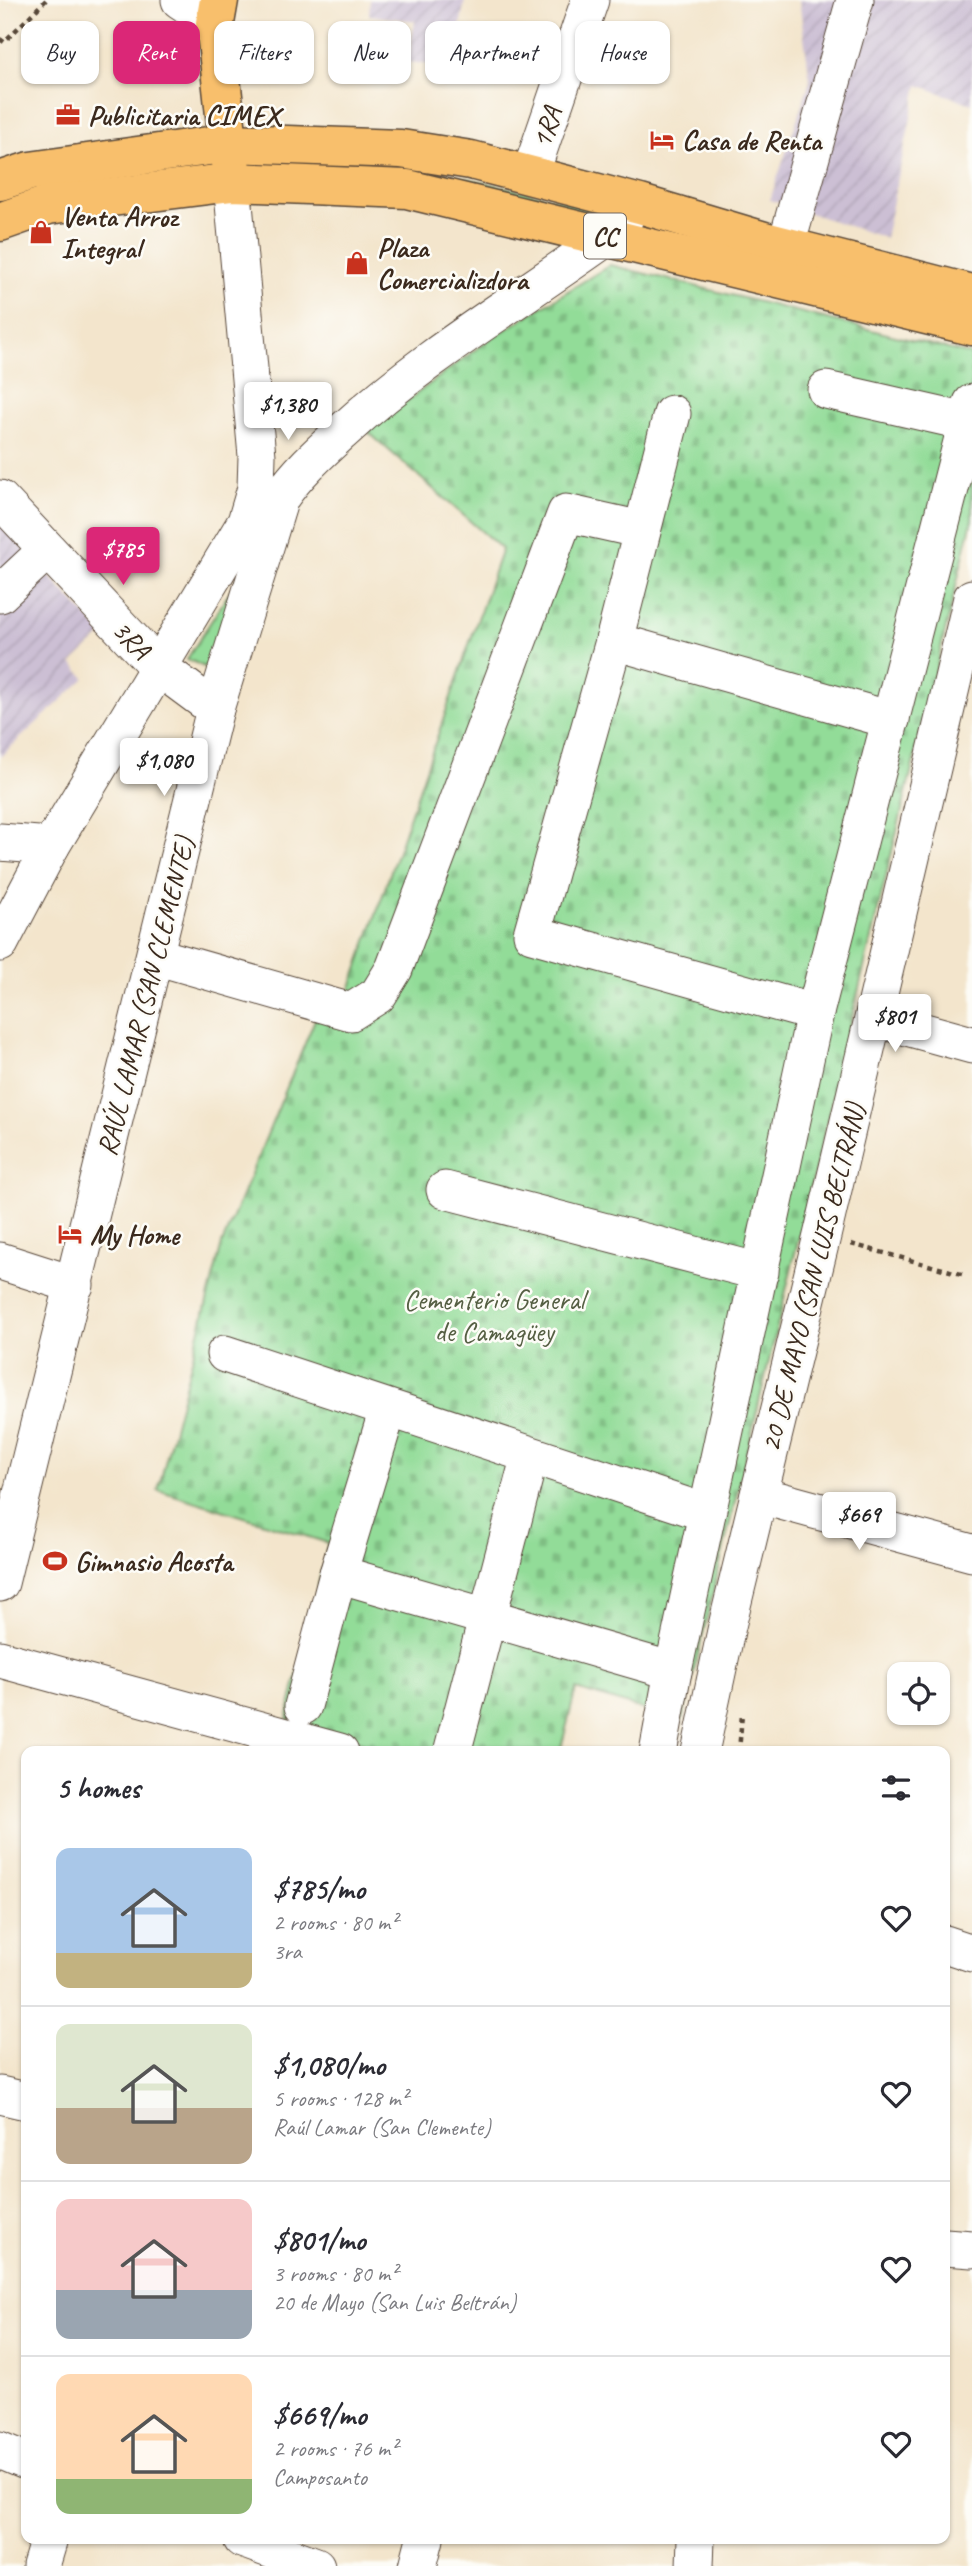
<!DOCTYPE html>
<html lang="en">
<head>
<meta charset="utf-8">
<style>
  :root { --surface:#fff; --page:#f7f7f7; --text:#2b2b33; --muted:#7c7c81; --line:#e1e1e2; --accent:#db2777 }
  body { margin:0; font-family:Caveat,sans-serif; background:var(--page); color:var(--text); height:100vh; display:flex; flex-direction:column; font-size:26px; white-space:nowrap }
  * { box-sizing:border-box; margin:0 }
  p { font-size:23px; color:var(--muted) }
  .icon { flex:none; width:38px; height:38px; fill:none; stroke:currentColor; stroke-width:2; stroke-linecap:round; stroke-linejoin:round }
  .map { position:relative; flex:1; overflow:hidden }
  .sheet { position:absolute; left:21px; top:1746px; width:929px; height:798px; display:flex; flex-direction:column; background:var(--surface); border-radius:14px; box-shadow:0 2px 5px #0004 }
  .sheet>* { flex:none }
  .top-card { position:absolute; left:21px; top:21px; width:931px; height:63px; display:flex; gap:14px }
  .buttons { position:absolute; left:887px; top:1662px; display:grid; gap:14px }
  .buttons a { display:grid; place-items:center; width:63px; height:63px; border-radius:14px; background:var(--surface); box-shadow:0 2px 5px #0004; font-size:35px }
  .price { position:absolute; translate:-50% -60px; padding:0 16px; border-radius:7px; background:#fff; color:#222; font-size:23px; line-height:46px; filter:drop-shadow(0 2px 4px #0008) }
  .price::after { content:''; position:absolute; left:50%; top:42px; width:21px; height:16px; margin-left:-10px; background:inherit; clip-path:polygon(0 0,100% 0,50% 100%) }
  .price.selected { background:var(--accent); color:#fff }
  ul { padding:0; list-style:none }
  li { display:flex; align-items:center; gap:21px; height:175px; padding:0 35px }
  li+li { border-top:2px solid var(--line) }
  li span { display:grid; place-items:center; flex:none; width:196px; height:140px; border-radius:14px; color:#555 }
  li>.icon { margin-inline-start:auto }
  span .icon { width:84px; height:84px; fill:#fffc; stroke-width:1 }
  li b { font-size:30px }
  h2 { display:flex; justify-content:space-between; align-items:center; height:84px; padding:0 35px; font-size:30px }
  .pill { padding:0 24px; border-radius:14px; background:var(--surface); box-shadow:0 2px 5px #0004; font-size:24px; line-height:63px }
  .pill.selected { background:var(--accent); color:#fff }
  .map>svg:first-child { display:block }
</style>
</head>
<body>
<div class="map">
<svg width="972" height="2566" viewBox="0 0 972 2566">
  <defs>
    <pattern id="industrial-furrows" width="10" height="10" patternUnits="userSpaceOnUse" patternTransform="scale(1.75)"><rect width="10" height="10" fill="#ccbfd4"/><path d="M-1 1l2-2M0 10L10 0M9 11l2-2" fill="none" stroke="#b0a4b6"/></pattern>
    <pattern id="grass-dots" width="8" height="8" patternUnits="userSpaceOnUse" patternTransform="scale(1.75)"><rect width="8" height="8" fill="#92dc98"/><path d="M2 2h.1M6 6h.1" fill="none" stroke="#7fbd83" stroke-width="1.8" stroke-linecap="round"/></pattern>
    <pattern id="cemetery-stones" width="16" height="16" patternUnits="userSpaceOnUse" patternTransform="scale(1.75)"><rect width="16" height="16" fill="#92dc98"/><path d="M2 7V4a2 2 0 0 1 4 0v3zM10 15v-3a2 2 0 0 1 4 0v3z" fill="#7fbd83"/></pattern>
  </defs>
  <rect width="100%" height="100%" fill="#fdfcf7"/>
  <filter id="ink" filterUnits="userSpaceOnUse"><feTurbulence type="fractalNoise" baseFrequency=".0143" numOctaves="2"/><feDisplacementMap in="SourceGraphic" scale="14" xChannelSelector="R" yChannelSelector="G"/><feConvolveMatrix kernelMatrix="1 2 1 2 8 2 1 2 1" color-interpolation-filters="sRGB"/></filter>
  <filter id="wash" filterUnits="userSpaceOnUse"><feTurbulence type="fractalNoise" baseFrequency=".00686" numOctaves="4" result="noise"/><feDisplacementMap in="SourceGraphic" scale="28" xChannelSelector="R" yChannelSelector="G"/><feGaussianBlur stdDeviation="1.57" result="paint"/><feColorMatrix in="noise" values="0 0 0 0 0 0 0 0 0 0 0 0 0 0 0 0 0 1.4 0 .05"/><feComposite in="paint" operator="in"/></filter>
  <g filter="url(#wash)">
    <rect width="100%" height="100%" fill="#f3e5cc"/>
    <!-- industrial -->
    <g fill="url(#industrial-furrows)">
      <path d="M370,0h95l-13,67 -44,-5 7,-41 -46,-6z"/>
      <path d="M799,0h173v104l-54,-19 -33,153 -115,-38 40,-119z"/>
      <path d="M0,523l103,111 -31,29 13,15 -85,79z"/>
    </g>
    <!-- grass -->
    <path fill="url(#grass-dots)" stroke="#66835b" stroke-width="2" d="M254,159l156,6 192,45 -1,6 -347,-44z"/>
    <!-- cemetery -->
    <path fill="url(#cemetery-stones)" stroke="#66835b" stroke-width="2" d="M610,265l362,90v165l-290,1201 -106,-32 -16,63h-168l-105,-33 41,-176 -170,-53 64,-246 96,-232 22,7 162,-470 -135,-118 120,-90z"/>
    <!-- green -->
    <path fill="#92dc98" stroke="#66835b" stroke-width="2" d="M247,565l-34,106 -26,-12z"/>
  </g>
  <g filter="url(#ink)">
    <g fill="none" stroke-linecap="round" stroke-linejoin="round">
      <!-- minor casing -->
      <g stroke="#574638" stroke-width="39">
        <g id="minor">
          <path d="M180,0l35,23"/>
          <path d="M530,175l60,-175"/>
          <path d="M786,246l69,-246"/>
          <path d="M826,390l141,32"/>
          <path d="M672,414l-58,227 -82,293 283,79"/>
          <path d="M0,499l157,167 58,43"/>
          <path d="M0,594l47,-44"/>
          <path d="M614,641l277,79"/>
          <path d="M0,842l51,4"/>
          <path d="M0,943l51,-97 195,-324 10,-34 1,-32 -25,-274"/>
          <path d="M155,956l196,56 27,-17 16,-26 172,-456 76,17"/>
          <path d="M874,1018l98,27"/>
          <path d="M445,1190l315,82"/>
          <path d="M0,1261l75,24"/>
          <path d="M225,1354l482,159"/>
          <path d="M759,1495l213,58"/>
          <path d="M338,1574l335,97"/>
          <path d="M0,1583l215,-874 65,-211c18,-26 39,-45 62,-66 81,-75 176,-131 265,-195l17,-17"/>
          <path d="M0,1659l340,93"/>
          <path d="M303,1706l35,-132 50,-165"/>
          <path d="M453,1749l77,-294"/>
          <path d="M658,1752l15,-81 142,-658 157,-610"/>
          <path d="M700,1752l27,-126 95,-390 150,-638"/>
          <path d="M945,1944l27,9"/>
          <path d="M0,2095l26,6"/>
          <path d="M945,2247l27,2"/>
          <path d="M0,2450l26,11"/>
          <path d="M242,2539l74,27"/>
          <path d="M41,2566l8,-27"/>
          <path d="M418,2566l7,-27"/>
          <path d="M695,2566l1,-27"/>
        </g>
      </g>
      <!-- major casing -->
      <g stroke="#574638" stroke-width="41">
        <g id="major">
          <path d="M219,0l-4,23 16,147"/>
          <path d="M0,181l30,-10 200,-28 171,6 70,11 169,44 124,37 208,53"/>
          <path d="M0,222l48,-17 184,-23 175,7 565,137"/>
        </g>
      </g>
      <!-- path -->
      <g stroke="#574638" stroke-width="4.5" stroke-dasharray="5 5" stroke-linecap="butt">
        <path d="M0,39l4,3 42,-42"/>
        <path d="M851,1244l114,31"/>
        <path d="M739,1752l3,-38"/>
      </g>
      <!-- minor -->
      <use href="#minor" stroke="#fff" stroke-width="37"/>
      <!-- major -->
      <use href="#major" stroke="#f8bf6c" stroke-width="38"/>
    </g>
  </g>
  <!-- icons -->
  <defs>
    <g id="office-bare" transform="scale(1.89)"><path d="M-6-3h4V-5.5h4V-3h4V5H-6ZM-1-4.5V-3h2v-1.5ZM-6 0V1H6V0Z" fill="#c8321e" stroke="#fdfcf7" stroke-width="2.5" paint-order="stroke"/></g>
    <g id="hotel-bare" transform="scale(1.89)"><path d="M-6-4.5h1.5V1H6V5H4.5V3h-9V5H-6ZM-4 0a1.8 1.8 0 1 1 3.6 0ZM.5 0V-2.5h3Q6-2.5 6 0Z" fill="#c8321e" stroke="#fdfcf7" stroke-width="2.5" paint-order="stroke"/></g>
    <g id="shop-bare" transform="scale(1.89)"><path d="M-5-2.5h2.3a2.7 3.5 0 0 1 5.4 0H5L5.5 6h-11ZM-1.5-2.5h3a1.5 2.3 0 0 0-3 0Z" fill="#c8321e" stroke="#fdfcf7" stroke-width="2.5" paint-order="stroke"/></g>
    <g id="stadium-bare" transform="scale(1.89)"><path d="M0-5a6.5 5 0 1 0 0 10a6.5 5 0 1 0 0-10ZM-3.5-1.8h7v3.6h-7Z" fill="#c8321e" stroke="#fdfcf7" stroke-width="2.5" paint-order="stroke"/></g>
  </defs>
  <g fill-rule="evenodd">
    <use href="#office-bare" x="68" y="115"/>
    <use href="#hotel-bare" x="662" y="140"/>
    <use href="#shop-bare" x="41" y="232"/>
    <use href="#shop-bare" x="357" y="263"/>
    <use href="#hotel-bare" x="70" y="1234"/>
    <use href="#stadium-bare" x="55" y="1561"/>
  </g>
  <g text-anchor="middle" stroke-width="5" stroke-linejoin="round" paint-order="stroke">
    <!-- shield labels -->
    <rect fill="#fdfcf7" stroke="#75695f" stroke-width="2" x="584" y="213.5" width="42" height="45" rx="5"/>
    <g font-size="26" font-weight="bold" fill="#3b2a1e">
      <text x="605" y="245">CC</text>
    </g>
    <!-- poi labels -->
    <g font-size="28" font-weight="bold" fill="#3b2a1e" stroke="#fdfcf7" text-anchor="start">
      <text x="88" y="125">Publicitaria CIMEX</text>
      <text x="682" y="150">Casa de Renta</text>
      <text x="61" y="226">Venta Arroz<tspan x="61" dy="32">Integral</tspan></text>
      <text x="377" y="257">Plaza<tspan x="377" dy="32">Comercializdora</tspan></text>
      <text x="90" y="1244">My Home</text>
      <text x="75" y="1571">Gimnasio Acosta</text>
    </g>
    <!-- street labels -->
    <g font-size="28" fill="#3b2a1e" stroke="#fdfcf7">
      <text transform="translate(546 127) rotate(-71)" y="10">1RA</text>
      <text transform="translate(132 639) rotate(47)" y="10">3RA</text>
      <text transform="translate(145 996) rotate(-76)" y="10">RAÚL LAMAR (SAN CLEMENTE)</text>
      <text transform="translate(812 1277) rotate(-76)" y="10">20 DE MAYO (SAN LUIS BELTRÁN)</text>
    </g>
    <!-- park labels -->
    <g font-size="28" fill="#555f43" stroke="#fdfcf7">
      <text x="494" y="1309">Cementerio General<tspan x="494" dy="32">de Camagüey</tspan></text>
    </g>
  </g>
</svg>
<div class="buttons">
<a><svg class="icon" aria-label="locate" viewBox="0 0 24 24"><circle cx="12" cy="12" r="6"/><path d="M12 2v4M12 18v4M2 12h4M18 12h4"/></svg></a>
</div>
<b class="price" style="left:288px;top:442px">$1,380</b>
<b class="price selected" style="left:123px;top:587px">$785</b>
<b class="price" style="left:164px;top:798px">$1,080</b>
<b class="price" style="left:895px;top:1054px">$801</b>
<b class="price" style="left:859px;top:1552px">$669</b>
<div class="top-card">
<a class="pill">Buy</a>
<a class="pill selected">Rent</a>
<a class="pill">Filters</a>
<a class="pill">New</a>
<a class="pill">Apartment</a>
<a class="pill">House</a>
</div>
<section class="sheet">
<h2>5 homes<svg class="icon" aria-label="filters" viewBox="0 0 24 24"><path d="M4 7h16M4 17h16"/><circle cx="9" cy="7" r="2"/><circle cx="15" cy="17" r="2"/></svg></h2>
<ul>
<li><span style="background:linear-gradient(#a9c7e8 75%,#c2b280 0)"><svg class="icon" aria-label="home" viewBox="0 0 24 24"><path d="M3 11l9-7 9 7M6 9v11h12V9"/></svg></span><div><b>$785/mo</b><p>2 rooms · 80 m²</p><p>3ra</p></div><svg class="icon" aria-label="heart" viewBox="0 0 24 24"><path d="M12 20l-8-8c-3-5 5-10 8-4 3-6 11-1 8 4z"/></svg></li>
<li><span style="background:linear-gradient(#dfe7d0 60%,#b9a48a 0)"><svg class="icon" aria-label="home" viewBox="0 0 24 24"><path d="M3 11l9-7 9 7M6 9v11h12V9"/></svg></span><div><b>$1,080/mo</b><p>5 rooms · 128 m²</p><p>Raúl Lamar (San Clemente)</p></div><svg class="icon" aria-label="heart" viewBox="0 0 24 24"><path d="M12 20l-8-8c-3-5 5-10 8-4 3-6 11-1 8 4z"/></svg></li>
<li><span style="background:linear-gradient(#f6c9c9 65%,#9aa5b1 0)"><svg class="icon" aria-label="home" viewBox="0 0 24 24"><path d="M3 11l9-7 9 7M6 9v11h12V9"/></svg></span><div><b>$801/mo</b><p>3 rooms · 80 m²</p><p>20 de Mayo (San Luis Beltrán)</p></div><svg class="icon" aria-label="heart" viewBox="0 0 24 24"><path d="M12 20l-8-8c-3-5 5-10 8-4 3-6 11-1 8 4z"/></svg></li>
<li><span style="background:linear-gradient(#ffd9b3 75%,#8fb573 0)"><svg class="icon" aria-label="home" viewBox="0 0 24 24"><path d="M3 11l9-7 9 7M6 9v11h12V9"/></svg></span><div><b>$669/mo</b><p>2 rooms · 76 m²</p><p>Camposanto</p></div><svg class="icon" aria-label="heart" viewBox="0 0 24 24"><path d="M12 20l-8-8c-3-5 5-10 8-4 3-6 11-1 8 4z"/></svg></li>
</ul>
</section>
</div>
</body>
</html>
